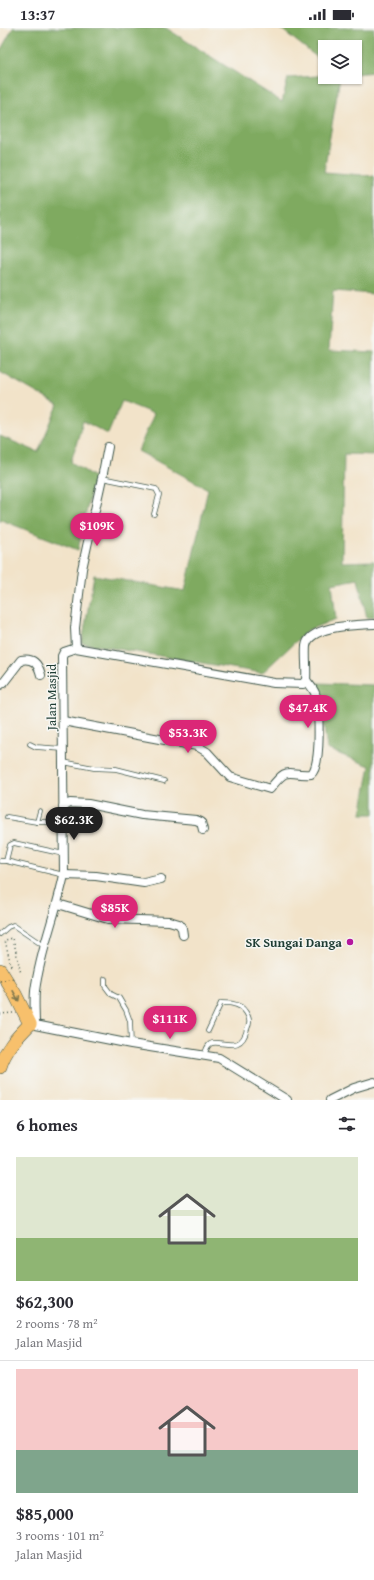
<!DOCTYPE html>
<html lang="en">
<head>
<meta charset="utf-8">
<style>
  :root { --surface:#fff; --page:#f7f7f7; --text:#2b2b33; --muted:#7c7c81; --line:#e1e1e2; --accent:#db2777 }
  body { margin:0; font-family:"Gentium Book Plus",serif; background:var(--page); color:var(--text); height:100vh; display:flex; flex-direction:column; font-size:15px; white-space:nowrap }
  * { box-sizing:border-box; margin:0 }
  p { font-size:13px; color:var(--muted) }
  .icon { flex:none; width:22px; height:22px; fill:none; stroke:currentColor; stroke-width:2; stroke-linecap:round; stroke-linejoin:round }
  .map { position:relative; height:1072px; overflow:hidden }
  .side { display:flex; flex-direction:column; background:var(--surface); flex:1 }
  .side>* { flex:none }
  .tools { position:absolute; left:318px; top:12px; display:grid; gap:8px }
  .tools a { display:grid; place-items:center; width:44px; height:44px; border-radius:0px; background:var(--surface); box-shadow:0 1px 3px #0004; font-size:20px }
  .price { position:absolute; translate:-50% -34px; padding:0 9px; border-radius:14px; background:var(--accent); color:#fff; font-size:13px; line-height:26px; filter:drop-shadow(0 1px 2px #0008) }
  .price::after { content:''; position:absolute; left:50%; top:24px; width:12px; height:9px; margin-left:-6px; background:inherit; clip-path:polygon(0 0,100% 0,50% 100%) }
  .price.on { background:#222; color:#fff }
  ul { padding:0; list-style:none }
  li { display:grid; align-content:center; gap:8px; height:212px; padding:0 16px }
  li+li { border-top:1px solid var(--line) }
  li span { display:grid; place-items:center; height:124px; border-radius:0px; color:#555 }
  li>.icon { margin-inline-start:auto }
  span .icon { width:72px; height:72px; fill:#fffc; stroke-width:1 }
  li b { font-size:17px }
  h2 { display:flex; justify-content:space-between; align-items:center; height:48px; padding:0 16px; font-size:17px }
  .status { display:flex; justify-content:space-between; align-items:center; height:28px; padding:0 20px; background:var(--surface); direction:ltr }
  .status svg { height:11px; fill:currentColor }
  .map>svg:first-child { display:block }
</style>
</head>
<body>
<div class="status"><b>13:37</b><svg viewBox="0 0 49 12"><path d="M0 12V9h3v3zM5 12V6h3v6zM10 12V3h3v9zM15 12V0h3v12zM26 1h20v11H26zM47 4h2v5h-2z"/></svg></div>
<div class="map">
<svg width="374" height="1072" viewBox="0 0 374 1072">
  <rect width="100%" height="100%" fill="#f6f6f2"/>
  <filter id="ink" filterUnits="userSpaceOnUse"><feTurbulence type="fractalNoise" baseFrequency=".025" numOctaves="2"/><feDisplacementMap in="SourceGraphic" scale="8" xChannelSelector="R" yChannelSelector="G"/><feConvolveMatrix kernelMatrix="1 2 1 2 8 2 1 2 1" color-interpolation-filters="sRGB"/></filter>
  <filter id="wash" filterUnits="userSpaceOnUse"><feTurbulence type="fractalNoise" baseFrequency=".012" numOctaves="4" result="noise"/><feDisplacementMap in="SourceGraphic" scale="16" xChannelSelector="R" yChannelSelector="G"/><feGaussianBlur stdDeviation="0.9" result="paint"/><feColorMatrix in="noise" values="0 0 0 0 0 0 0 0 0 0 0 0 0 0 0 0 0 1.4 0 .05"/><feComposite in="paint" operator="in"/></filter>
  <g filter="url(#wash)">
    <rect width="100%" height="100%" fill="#f2e3c9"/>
    <!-- forest -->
    <g fill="#7faa61" stroke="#4f744a">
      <path d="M13,0h153l116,74 6,-24 30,-2 5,-14 -43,-34h94v44l-19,2v-27h-30v30h15l-16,95 50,4v118l-41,-3 -4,59 45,2v103l-30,-1 -2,108 32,-1v56l-7,1 -9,-39 -26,5 4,35 -28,11 -46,43 -180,-30 12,-68 91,16 23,-102 -70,-38 16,-37 -32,-13 -14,33 -25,-13 -12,41 23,15 -16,73 -77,-30 -1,2v-86l38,16 20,-47 -58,-33v-321z"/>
      <path d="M318,655l56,2v129h-13l9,-48 -43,-17z"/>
    </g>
  </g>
  <g filter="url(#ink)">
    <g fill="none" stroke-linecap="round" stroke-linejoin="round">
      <!-- service casing -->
      <g stroke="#3f564a" stroke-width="5.5">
        <g id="service">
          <path d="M102,450l54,11 3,6 -5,19"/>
          <path d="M30,716l6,3 27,2"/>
          <path d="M63,734l31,6 22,1 48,12"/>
          <path d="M7,789l30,5h26"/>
          <path d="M37,794l3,-11"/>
          <path d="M0,833h6l58,14"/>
          <path d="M6,833l4,-16 4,-2 50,11"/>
          <path d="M0,906l8,-7 5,-2 31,21"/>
          <path d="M105,951v7l6,8 8,4 7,12 4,11 1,23"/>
          <path d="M204,1027c2,-3 2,-8 6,-11 9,-6 31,12 37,-15 1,-2 3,-6 2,-9 0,-4 -5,-11 -8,-13 -7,-4 -12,-4 -20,-4l-13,28"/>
        </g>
      </g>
      <!-- minor casing -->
      <g stroke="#3f564a" stroke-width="10">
        <g id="minor">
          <path d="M76,620l-1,-20 7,-59 20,-91 6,-31"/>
          <path d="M0,657l4,-3 17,-22c12,-2 17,3 20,15"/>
          <path d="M63,693l134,25 10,6 23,25 40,12c19,-25 17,-13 41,-15 11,-7 8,-68 4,-81 -2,-5 -6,-9 -9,-13"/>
          <path d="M63,779l7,-4 18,1 54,11 54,5 5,2 2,8"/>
          <path d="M64,847l32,1 48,7 17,-4"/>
          <path d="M58,876l50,15 61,2 10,3 3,4 1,7"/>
          <path d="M30,996l101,20 88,14 68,42"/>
          <path d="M35,997c0,-11 -1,-23 0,-34 5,-40 21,-77 29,-116l-2,-219 2,-4 12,-4 198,35 29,1 3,-4c1,-11 -1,-23 0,-34 3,-21 52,-21 68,-22"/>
          <path d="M330,1072l24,-12 20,-6"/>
        </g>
      </g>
      <!-- trunk casing -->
      <g stroke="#3f564a" stroke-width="14">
        <path id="trunk" d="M0,942l15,24 15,30c-13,13 -25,26 -30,43"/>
      </g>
      <!-- path -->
      <g stroke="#3f564a" stroke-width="1.5" stroke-dasharray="1 3" stroke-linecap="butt">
        <path d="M11,938l-6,-26 8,-2 8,36"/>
        <path d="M0,986l13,-1"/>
      </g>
      <!-- service -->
      <use href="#service" stroke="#fff" stroke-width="4"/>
      <!-- minor -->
      <use href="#minor" stroke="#fff" stroke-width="8"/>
      <!-- trunk -->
      <use href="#trunk" stroke="#f7c06c" stroke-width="13"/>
      <!-- path-bridge -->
      <path stroke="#3f564a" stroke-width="1.5" stroke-dasharray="1 3" stroke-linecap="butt" d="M0,953l14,-3"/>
    </g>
    <!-- one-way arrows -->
    <defs><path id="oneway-shaft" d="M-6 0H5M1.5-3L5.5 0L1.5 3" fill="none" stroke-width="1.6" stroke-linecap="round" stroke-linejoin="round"/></defs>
    <use stroke="#80784d" href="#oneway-shaft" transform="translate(16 968) rotate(61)"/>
  </g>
  <!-- markers -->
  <circle fill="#b5179e" stroke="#f6f6f2" stroke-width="1.5" cx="350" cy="914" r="4"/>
  <g text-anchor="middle" stroke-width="3" stroke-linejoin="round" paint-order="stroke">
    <!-- street labels -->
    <g font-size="13" fill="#1f3d34" stroke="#f6f6f2">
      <text transform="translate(51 669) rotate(-90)" y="5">Jalan Masjid</text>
    </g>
    <!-- poi labels -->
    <g font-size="13" font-weight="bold" fill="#1f3d34" stroke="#f6f6f2" text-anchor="end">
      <text x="342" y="919">SK Sungai Danga</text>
    </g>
  </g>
</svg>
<div class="tools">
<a><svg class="icon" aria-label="layers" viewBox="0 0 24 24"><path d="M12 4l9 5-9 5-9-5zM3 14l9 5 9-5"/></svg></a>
</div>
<b class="price" style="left:97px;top:519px">$109K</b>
<b class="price" style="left:308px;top:701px">$47.4K</b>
<b class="price" style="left:188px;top:726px">$53.3K</b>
<b class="price on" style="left:74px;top:813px">$62.3K</b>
<b class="price" style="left:115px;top:901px">$85K</b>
<b class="price" style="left:170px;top:1012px">$111K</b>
</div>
<section class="side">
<h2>6 homes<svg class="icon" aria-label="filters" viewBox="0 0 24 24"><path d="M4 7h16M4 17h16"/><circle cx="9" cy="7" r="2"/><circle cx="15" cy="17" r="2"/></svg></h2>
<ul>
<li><span style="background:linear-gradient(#dfe7d0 65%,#8fb573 0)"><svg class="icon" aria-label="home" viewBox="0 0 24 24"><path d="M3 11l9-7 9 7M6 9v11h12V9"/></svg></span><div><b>$62,300</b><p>2 rooms · 78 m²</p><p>Jalan Masjid</p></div></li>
<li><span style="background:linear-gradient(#f6c9c9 65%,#7fa58c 0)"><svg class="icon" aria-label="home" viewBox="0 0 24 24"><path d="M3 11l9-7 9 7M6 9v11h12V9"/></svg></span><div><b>$85,000</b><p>3 rooms · 101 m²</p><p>Jalan Masjid</p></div></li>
</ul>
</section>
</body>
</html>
